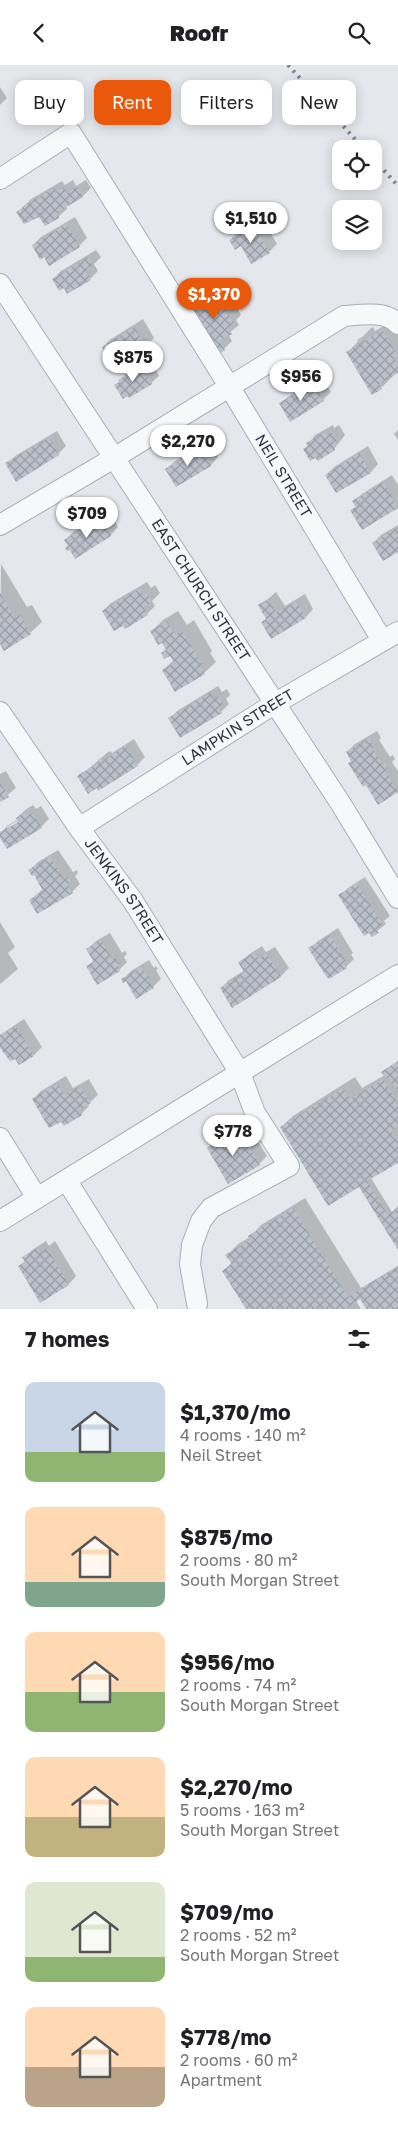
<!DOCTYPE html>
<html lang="en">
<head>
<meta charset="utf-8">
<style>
  :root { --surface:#fff; --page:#f2f2f2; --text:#202124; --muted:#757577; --accent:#ea580c }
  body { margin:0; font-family:"Golos Text",sans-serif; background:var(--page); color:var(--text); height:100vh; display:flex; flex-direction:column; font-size:19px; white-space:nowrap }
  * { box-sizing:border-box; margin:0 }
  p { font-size:16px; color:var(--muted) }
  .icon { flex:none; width:28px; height:28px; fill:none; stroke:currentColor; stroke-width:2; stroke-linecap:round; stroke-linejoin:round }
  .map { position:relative; height:1244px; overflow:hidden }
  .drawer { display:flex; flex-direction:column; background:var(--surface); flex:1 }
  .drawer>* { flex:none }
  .guide { position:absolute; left:15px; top:15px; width:369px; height:45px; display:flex; gap:10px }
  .controls { position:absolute; left:332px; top:75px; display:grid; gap:10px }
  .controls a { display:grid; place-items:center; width:50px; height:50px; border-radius:10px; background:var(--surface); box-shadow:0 2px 12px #0003; font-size:25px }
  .price { position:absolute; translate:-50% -42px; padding:0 11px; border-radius:18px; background:#fff; color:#222; font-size:16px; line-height:32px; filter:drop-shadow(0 1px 2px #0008) }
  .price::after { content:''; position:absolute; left:50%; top:30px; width:15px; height:11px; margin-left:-8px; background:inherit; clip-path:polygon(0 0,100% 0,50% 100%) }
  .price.selected { background:var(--accent); color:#fff }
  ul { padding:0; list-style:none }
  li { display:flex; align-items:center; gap:15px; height:125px; padding:0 25px }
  li span { display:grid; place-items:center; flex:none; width:140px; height:100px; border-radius:10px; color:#555 }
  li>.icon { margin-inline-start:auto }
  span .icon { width:60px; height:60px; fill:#fffc; stroke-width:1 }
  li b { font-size:21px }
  h2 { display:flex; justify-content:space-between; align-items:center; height:60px; padding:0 25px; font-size:21px }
  .tag { padding:0 18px; border-radius:10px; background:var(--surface); box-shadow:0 2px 12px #0003; font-size:18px; line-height:45px }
  .tag.selected { background:var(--accent); color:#fff }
  header { display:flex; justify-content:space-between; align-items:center; height:65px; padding:0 25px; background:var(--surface); font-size:22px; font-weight:800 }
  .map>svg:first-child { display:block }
</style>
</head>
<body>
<header><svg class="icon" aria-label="back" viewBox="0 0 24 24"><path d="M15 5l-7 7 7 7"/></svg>Roofr<svg class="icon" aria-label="search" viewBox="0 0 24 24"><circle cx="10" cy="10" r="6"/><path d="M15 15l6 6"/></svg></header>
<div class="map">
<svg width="398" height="1244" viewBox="0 0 398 1244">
  <defs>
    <pattern id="building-cross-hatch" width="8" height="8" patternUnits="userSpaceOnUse" patternTransform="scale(1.25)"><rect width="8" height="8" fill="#bbc0ca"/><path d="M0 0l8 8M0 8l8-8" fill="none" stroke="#989da6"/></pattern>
  </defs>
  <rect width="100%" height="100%" fill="#e4e7ec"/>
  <!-- shadow -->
  <g fill="#0003" fill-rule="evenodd">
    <path d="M0,22l7,11 -7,7z"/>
    <path d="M73,115l3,6 10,-6 5,8 -8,8 -17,10 1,3 -9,8 -40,-5 13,-13 31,-18 3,4z"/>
    <path d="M75,152l12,21 -8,8 -34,10 -12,-11 8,-8z"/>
    <path d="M262,153l15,26 -8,8 -39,-12 8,-8z"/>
    <path d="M96,185l5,7 -7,7 4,7 -8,8 -26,8 -11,-8 8,-8z"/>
    <path d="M223,220l18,30 -5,5 3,5 -11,9 4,7 -8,8 -32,-43 8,-8z"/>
    <path d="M143,254l11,19 -8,8 -37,9 -6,-8 8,-8z"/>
    <path d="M394,255l4,7v44l-6,4 1,1 -12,12 -8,5 -25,-41 22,-23 3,-2 2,4z"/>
    <path d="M150,294l9,17 -8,7 -31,-2 8,-9z"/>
    <path d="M321,311l10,16 -8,8 -42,4 8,-8z"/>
    <path d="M333,360l1,3 5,-3 6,10 -11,14h-29l10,-14z"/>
    <path d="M398,362v13l-4,-6 4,-4z"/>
    <path d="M57,366l9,15 -8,8 -51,10 8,-8z"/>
    <path d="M208,375l10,17 -7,8 -44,4 7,-7z"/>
    <path d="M368,381l10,18 -7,8 -35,20 -10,-17 8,-8z"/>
    <path d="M392,410l6,10v22l-35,21 -11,-18 4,-4 -2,-5 8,-7z"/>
    <path d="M110,447l8,15 -7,8 -35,23 -11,-18 8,-8z"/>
    <path d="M398,460v25l-25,-7 8,-8z"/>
    <path d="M1,499l26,43 5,-2 10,17 -12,11 -30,10z"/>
    <path d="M147,517l4,6 4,-3 5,8 -8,8 3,5 -8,8 -44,-3 8,-8z"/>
    <path d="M276,527l9,14 20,-12 8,15 -7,8 -34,20 -5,-19 -7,-12z"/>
    <path d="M178,546l9,14 7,-5 18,31 -2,2 6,9 -12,11 -41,-3 11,-10 -4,-6 -8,-1 5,-4 -5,-8 -11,-9 12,-12z"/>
    <path d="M218,621l4,6 5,-3 3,6 -4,4 3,5 -8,8 -51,7 7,-8z"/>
    <path d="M377,666l4,7 -2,2 11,17 3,-2 2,4 -3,3 6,9v21l-20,11 -31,-51 8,-8z"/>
    <path d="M134,674l11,18 -8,8 -58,12 29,-25 3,-1 1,2z"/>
    <path d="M6,706l10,17 -16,13v-27z"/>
    <path d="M33,740l3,4 5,-3 8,13 -8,8 -41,9 7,-10 11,-7 -1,-1 8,-8zM23,752l1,2 -17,11v-3z"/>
    <path d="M58,785l15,22 4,-2 1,3 -3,3 5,8 -8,8 -42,8 13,-11 -9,-16 -4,-3 8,-8z"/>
    <path d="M365,812l25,39 -6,5 2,3 -14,11 -32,-39 8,-8z"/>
    <path d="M0,857l15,25 -7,6 10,16 -18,15z"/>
    <path d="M338,863l15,25 -2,2 3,4 -8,8 -36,-18 8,-8z"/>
    <path d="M110,868l12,20 3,-2 2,3 -3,3 3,5 -8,8 -31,-4 6,-6 -6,-11 8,-8z"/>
    <path d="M262,881l4,6 9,-5 14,21 -8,8 -49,30 -11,-18 8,-8 16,-10 -5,-7 8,-8z"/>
    <path d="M149,895l5,8 2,-2 2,3 -2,1 5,9 -8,8 -30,-8 8,-8z"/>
    <path d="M24,954l18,28 -8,8 -14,9 -5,-7 -15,-13v-9z"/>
    <path d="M398,996v100l-27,17 21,34 6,-6v42l-37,-61 -80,-60 12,-11 62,-39 7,11 23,-13 -2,-3z"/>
    <path d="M66,1011l7,12 16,-9 9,16 -10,9 1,2 -8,8 -20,6 -28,-21 8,-8z"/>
    <path d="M246,1057l21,34 -8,8 -51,-16 8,-8z"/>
    <path d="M305,1133l56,90 37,-22v43h-30l-2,-13 -10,5 5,8h-114l-23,-38 8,-9 -5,-7 11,-11 12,-7 11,-12z"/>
    <path d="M46,1176l3,5 6,-5 21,35 -7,8 -49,-18 6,-6 -2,-2 8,-8z"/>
  </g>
  <!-- building -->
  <g fill="url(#building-cross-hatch)">
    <path d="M64,122l3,6 10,-6 6,10 -25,15 1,6 -14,8 -6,-9 -15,7 -8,-12 7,-4 -1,-1 32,-19 2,4z"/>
    <path d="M66,159l14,23 -31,19 -5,-9 -4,3 -8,-15z"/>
    <path d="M253,160l17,28 -19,11 -10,-18 -6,4 -6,-10z"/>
    <path d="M88,192l5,9 -7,5 5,9 -24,14 -3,-6 -5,3 -7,-12z"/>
    <path d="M215,227l19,32 -6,4 4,6 -13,7 6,9 -8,5 -26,-49z"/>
    <path d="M134,262l13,20 -38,23 -6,-11 5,-3 -6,-9z"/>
    <path d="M382,265l16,26 -4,3 4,6v8l-19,11 3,5 -10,6 -26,-43 13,-8 -2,-4 4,-3 3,4z"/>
    <path d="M141,301l11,18 -23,14 -1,-2 -5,3 -9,-14 5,-3 -1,-2z"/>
    <path d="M313,318l11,18 -34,21 -11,-19z"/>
    <path d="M324,367l2,3 5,-3 7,12 -4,3 1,3 -17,11 -3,-3 -5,3 -7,-12 5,-3 -2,-3z"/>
    <path d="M49,373l10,17 -43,27 -11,-19z"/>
    <path d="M200,382l11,19 -35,21 -11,-18z"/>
    <path d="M359,388l12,20 -35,20 -11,-18z"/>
    <path d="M384,417l14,26 -36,22 -12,-20 6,-3 -4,-6z"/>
    <path d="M102,455l9,16 -36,23 -5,-9 -3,1 -2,-3 3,-2 -4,-6z"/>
    <path d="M398,462v25l-15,9 -11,-18z"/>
    <path d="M139,524l3,6 5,-2 5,9 -9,5 5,8 -23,14 -2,-3 -9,5 -12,-20z"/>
    <path d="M0,528l15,25 5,-3 11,19 -27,17 -4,-7z"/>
    <path d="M268,534l8,14 20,-12 10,17 -35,21 -10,-17 5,-3 -8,-14z"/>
    <path d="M167,556l8,14 7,-4 20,33 -2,1 5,9 -30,18 -13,-22 12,-7 -4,-7 -6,3 -3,-6 5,-3 -4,-7 -4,2 -8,-14z"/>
    <path d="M210,628l4,6 4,-3 5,8 -5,3 4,6 -42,25 -12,-20z"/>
    <path d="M369,673l5,9 -2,1 10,16 3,-2 3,6 -3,2 13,22 -20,13 -12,-20 -3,2 -15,-24 3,-2 -5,-9z"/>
    <path d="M126,681l12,20 -40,25 -1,-3 -9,6 -11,-18 23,-14 -2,-2 5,-2 1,2z"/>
    <path d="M0,718l9,14 -9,5z"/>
    <path d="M25,747l2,4 6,-3 9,15 -35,21 -7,-11v-6l18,-10 -2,-4z"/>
    <path d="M50,792l14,22 4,-2 3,5 -4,2 6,9 -36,21 -8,-14 14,-9 -9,-16 -2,1 -4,-6z"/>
    <path d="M357,819l26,41 -7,4 3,4 -7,4 -3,-4 -5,3 -26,-41z"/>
    <path d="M330,870l16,27 -3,2 4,4 -18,11 -3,-3 -18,-28z"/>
    <path d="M101,875l12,20 3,-2 4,5 -3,2 3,6 -23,14 -11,-19 8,-4 -8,-13z"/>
    <path d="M254,888l4,6 9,-5 14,23 -49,31 -12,-20 24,-16 -6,-10z"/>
    <path d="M141,902l5,8 2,-2 2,4 -2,2 6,9 -18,11 -10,-18 -3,2 -2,-4z"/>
    <path d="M16,961l18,30 -15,9 -4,-6 -5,2 -10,-13v-13z"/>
    <path d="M398,996v32l-10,-16 -2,2 -5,-7z"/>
    <path d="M383,1014l15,25v23l-7,4 7,11v21l-31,18 21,34 10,-7v42l-39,-63 -31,19 -48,-79 63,-39 7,11z"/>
    <path d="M58,1018l7,12 15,-9 11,17 -12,7 3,5 -18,11 -3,-4 -12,6 -17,-29z"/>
    <path d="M238,1064l22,36 -32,19 -21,-36z"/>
    <path d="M293,1143l55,89 50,-31v43h-32l-6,-10 -15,10h-99l-24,-38 10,-7 -7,-9 25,-15 -2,-4z"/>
    <path d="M38,1183l2,5 7,-5 22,37 -29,18 -22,-37 7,-4 -3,-5z"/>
  </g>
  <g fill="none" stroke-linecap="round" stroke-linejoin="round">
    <!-- minor casing -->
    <g stroke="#a9aeb7" stroke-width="22">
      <g id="minor">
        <path id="s1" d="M0,114l71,-46 158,253 153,254"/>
        <path id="s2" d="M0,219l341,520 57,94"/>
        <path d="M0,460l114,-67 230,-142c16,-1 42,-6 54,8"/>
        <path id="s3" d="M0,647l79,116 54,73 107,172 15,40 34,53 -78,42 -10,13 -9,24 -2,19 7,40"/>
        <path id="s4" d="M79,763l195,-124 124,-72"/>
        <path d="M0,1073l37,60"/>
        <path d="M67,1116l80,128"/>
        <path d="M0,1156l398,-246"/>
      </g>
    </g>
    <!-- minor -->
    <use href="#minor" stroke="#f7f8fa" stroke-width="20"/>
    <!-- rail -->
    <g stroke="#7d8696" stroke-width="4" stroke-dasharray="2.5 5" stroke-linecap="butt">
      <path d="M288,0l76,84"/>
      <path d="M374,94l24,27"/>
    </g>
  </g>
  <g text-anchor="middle" stroke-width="4" stroke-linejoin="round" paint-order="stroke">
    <!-- street labels -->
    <g font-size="15" fill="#2b3445" stroke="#f4f6f9">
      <text dy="5" stroke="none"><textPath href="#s1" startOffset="488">NEIL STREET</textPath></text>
      <text dy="5" stroke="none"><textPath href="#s2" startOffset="366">EAST CHURCH STREET</textPath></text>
      <text dy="5" stroke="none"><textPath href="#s4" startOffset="188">LAMPKIN STREET</textPath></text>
      <text dy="5" stroke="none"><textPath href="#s3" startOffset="218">JENKINS STREET</textPath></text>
    </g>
  </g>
</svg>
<div class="controls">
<a><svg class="icon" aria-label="locate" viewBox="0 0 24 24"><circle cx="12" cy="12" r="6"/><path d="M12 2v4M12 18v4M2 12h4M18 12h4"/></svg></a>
<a><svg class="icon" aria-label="layers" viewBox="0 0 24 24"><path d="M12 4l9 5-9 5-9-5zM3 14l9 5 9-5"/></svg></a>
</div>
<b class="price" style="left:251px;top:179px">$1,510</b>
<b class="price selected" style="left:214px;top:255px">$1,370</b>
<b class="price" style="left:133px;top:318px">$875</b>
<b class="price" style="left:301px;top:337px">$956</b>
<b class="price" style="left:188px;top:402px">$2,270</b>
<b class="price" style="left:87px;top:474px">$709</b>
<b class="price" style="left:233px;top:1092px">$778</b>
<div class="guide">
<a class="tag">Buy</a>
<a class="tag selected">Rent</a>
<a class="tag">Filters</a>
<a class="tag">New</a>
</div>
</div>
<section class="drawer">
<h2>7 homes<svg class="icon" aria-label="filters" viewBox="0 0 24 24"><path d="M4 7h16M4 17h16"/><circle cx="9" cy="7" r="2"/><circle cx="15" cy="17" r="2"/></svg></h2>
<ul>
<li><span style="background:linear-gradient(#c9d6e8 70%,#8fb573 0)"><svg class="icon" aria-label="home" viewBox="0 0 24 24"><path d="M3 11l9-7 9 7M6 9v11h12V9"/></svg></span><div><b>$1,370/mo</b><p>4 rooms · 140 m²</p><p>Neil Street</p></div></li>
<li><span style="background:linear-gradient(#ffd9b3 75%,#7fa58c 0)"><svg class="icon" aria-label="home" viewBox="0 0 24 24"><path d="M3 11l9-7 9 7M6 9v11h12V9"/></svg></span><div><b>$875/mo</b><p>2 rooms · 80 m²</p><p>South Morgan Street</p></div></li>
<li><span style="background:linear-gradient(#ffd9b3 60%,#8fb573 0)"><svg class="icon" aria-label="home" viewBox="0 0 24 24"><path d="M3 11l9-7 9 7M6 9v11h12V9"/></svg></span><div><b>$956/mo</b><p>2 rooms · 74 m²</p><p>South Morgan Street</p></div></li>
<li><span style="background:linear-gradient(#ffd9b3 60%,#c2b280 0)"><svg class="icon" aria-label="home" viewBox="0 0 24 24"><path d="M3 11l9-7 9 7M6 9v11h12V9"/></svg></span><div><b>$2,270/mo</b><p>5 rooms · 163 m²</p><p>South Morgan Street</p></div></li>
<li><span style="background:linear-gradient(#dfe7d0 75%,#8fb573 0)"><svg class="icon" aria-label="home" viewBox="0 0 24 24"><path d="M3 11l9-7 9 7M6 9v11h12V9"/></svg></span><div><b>$709/mo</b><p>2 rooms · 52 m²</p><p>South Morgan Street</p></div></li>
<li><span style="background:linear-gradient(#ffd9b3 60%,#b9a48a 0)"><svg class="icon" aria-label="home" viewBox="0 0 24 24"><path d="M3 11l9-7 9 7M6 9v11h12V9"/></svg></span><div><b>$778/mo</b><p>2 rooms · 60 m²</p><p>Apartment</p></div></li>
</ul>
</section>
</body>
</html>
